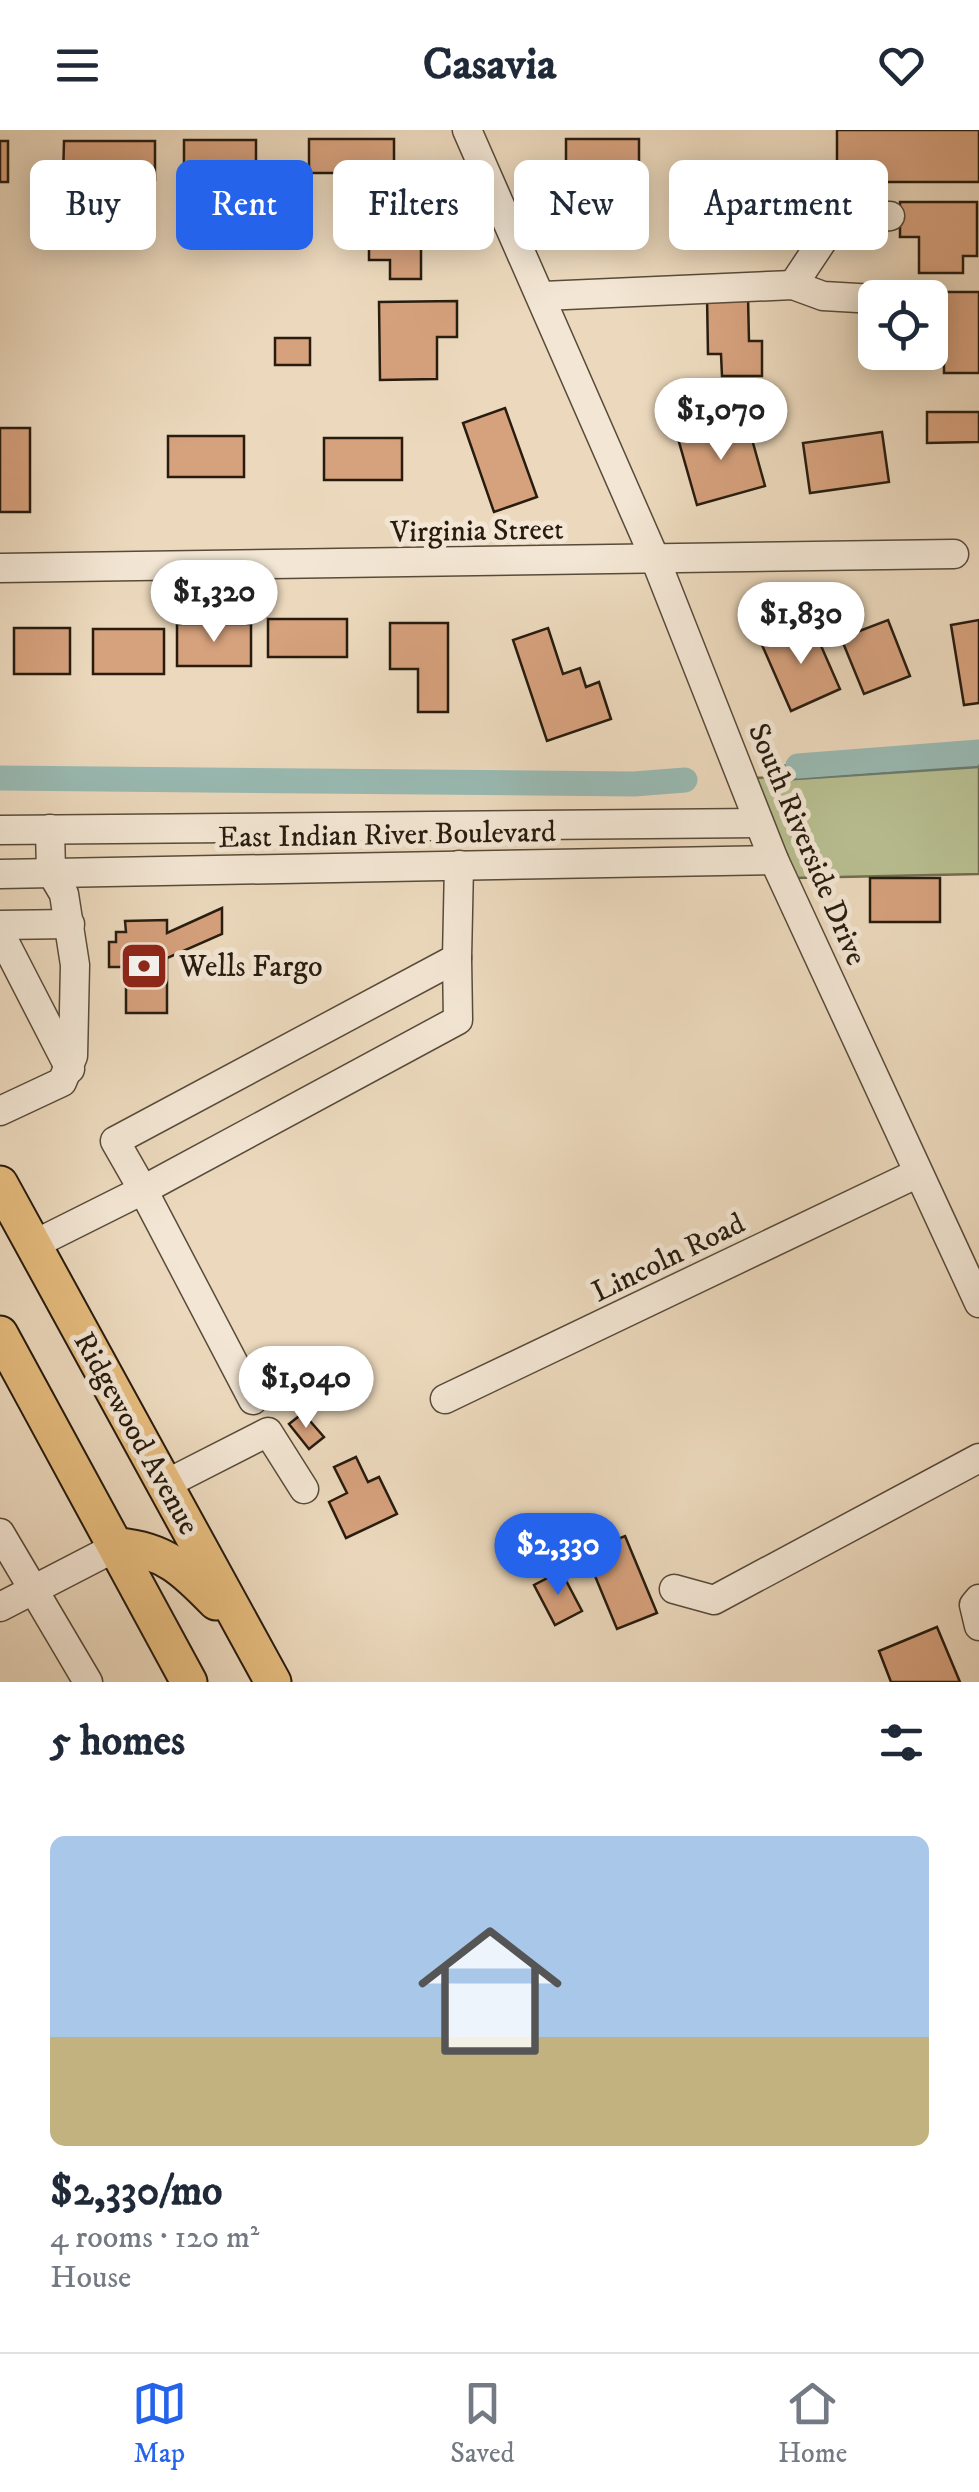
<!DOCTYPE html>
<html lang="en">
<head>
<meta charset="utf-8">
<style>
  :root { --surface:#fff; --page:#f2f2f3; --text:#1f2937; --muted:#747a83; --line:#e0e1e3; --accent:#2563eb }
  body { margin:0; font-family:"IM FELL DW Pica",serif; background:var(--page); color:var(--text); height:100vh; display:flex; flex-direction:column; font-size:38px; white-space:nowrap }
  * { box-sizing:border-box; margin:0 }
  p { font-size:32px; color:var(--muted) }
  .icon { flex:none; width:55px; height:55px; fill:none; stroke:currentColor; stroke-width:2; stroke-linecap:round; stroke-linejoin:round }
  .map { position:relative; height:1552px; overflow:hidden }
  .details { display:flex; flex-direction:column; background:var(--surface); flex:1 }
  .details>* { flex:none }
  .guide { position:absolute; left:30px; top:30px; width:920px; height:90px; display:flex; gap:20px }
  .fabs { position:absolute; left:858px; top:150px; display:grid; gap:20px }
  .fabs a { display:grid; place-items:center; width:90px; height:90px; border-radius:15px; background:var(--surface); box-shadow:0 5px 25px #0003; font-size:50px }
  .price { position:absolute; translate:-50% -85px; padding:0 22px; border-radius:35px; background:#fff; color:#222; font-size:32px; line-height:65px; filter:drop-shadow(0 2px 5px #0008) }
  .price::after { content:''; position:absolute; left:50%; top:60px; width:30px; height:22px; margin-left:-15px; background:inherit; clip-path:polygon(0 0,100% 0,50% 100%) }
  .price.selected { background:var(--accent); color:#fff }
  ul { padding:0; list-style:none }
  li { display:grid; align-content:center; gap:20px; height:530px; padding:0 50px }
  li+li { border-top:2px solid var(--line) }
  li span { display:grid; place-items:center; height:310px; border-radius:15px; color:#555 }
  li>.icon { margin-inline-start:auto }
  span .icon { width:180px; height:180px; fill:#fffc; stroke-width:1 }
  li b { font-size:42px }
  h2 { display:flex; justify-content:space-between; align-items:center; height:120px; padding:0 50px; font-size:42px }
  .chip { padding:0 35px; border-radius:15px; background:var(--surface); box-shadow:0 5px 25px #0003; font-size:35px; line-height:90px }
  .chip.selected { background:var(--accent); color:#fff }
  header { display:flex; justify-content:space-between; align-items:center; height:130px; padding:0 50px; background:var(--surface); font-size:45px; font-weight:700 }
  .dock { display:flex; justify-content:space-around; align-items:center; height:140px; border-top:2px solid var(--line); background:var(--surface); font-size:28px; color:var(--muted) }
  .dock a { display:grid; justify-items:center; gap:5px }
  .dock .selected { color:var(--accent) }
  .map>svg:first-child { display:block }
</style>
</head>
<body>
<header><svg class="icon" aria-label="menu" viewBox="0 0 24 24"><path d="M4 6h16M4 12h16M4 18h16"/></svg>Casavia<svg class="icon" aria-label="heart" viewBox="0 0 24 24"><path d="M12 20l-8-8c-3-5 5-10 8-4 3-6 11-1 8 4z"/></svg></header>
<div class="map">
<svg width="979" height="1552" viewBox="0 0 979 1552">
  <rect width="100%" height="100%" fill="#ecd9bd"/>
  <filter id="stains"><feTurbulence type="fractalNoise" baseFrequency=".002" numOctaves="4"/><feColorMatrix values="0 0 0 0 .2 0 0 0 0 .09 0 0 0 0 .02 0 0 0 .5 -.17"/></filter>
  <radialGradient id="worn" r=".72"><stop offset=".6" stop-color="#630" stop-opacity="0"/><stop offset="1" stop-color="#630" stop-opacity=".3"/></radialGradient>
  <!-- green -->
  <path fill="#b8bf91" stroke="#706e50" stroke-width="2.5" d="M979,632v112l-185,4 -38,-100z"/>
  <!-- water -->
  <path fill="#99bab3" stroke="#6b7b71" stroke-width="2.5" d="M979,624v13l-197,13 -5,-14z"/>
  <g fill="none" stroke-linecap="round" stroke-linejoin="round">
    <!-- canal -->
    <g stroke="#99bab3" stroke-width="25">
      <path d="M798,636l181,-14"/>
      <path d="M0,648l634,6 51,-4"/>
    </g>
  </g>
  <!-- building -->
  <g fill="#d6a17d" stroke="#271c0f" stroke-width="2.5">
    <rect x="837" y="0" width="142" height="52"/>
    <rect x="309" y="9" width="85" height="34"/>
    <rect x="566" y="9" width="73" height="40"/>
    <rect x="184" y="10" width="72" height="39"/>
    <rect x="0" y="11" width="8" height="41"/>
    <path d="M64,11h91v39l-92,-1z"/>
    <path d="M900,72h77v54h-14v17h-44v-36h-19z"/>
    <path d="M387,75h34v74h-31v-19h-21v-34h18z"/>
    <rect x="944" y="162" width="35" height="81"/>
    <path d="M707,166h41l1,45h13v35h-40l-1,-22h-13z"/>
    <path d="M457,171v36h-20v42l-57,1 -1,-78z"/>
    <rect x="275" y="208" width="35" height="27"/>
    <path d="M505,278l32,89 -43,15 -31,-89z"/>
    <path d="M927,282h52v30l-52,1z"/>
    <path d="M748,295l17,61 -68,19 -20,-70 28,-8 3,9z"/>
    <rect x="0" y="298" width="30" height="84"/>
    <path d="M882,302l7,50 -79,11 -7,-50z"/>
    <rect x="168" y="306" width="76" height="41"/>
    <rect x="324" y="308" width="78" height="42"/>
    <rect x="268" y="489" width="79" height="38"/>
    <path d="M888,490l22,56 -46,18 -23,-56z"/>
    <path d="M979,490v83l-15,2 -13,-80z"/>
    <path d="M390,493h58v89h-30v-43h-28z"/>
    <path d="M811,493l29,66 -49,22 -29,-66z"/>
    <rect x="177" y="494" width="74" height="42"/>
    <rect x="14" y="498" width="56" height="46"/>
    <path d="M548,498l15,46 17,-6 6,19 13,-5 12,37 -64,22 -34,-101z"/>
    <rect x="93" y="499" width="71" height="45"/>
    <rect x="870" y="748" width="70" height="44"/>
    <path d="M222,778v26l-55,24v55h-41v-46h-17v-25h7v-10h10l-1,-11 42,-1v13z"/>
    <path d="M303,1283l21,24 -15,12 -20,-25z"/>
    <path d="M356,1327l12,25 11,-5 18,37 -51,24 -17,-36 18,-9 -13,-26z"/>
    <path d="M625,1406l32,77 -40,16 -32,-77z"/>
    <path d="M561,1441l21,40 -27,14 -21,-40z"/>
    <path d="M937,1497l23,55h-69l-12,-31z"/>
  </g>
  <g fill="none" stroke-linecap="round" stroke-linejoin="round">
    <!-- minor casing -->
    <g stroke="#584b3a" stroke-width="31">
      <g id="minor">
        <path d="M467,0l189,431 118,299 205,443"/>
        <path d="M793,155l42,-63 55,-6"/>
        <path d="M543,166l250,-11 30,11 52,3"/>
        <path d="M0,438l954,-14"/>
        <path d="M0,700l759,-7"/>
        <path d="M0,744l774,-14"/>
        <path d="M0,795l70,-1"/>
        <path d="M0,803l70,136"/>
        <path d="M0,981l62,-29 11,-26 2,-91 -11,-71 -13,-22 -1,-43"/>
        <path d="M33,1115l110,-55 -28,-49 342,-183 2,-93"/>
        <path d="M445,1269l473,-226"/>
        <path d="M253,1270l-110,-210 315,-170 -1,-62"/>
        <path d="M166,1354l102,-52 36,57"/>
        <path d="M0,1403l88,149"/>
        <path d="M674,1459l40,11 265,-142"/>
        <path d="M979,1469l-5,6 5,21"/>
        <path d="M0,1477l118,-61"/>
      </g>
    </g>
    <!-- major casing -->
    <g stroke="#271c0f" stroke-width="39">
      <g id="major">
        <path d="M0,1054l273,498"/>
        <path d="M0,1204l189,348"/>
        <path d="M118,1416c47,4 67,24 98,56"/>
      </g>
    </g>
    <!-- minor -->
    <use href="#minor" stroke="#f3e6d4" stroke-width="28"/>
    <!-- major -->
    <use href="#major" stroke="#e6bc7e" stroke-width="35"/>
  </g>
  <!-- icons -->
  <defs>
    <g id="bank-square" transform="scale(2.5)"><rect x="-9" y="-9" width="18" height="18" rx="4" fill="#8f2418" stroke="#f3e6d4"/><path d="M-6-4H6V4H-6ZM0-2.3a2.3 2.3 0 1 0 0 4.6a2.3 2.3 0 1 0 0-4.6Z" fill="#fff"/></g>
  </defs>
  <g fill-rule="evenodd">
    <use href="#bank-square" x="144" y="836"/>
  </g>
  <g text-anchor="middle" stroke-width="10" stroke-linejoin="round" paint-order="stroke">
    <!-- street labels -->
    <g font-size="30" fill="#271c0f" stroke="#f3e6d4">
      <text transform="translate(477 400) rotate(-1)" y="10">Virginia Street</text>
      <text transform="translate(387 704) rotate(-1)" y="10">East Indian River Boulevard</text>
      <text transform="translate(808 714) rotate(67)" y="10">South Riverside Drive</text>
      <text transform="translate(668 1127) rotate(-26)" y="10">Lincoln Road</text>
      <text transform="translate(137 1303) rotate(61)" y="10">Ridgewood Avenue</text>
    </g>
    <!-- poi labels -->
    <g font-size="30" fill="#271c0f" stroke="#f3e6d4" text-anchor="start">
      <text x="179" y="846">Wells Fargo</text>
    </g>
  </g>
  <rect width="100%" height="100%" filter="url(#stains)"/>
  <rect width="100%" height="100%" fill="url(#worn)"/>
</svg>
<div class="fabs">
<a><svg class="icon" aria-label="locate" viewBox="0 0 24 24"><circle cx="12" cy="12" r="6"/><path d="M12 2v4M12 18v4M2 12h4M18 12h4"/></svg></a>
</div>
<b class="price" style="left:721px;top:333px">$1,070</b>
<b class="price" style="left:214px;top:515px">$1,320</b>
<b class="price" style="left:801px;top:537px">$1,830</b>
<b class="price" style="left:306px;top:1301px">$1,040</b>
<b class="price selected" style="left:558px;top:1468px">$2,330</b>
<div class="guide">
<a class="chip">Buy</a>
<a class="chip selected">Rent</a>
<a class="chip">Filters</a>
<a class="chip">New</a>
<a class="chip">Apartment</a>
</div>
</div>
<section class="details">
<h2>5 homes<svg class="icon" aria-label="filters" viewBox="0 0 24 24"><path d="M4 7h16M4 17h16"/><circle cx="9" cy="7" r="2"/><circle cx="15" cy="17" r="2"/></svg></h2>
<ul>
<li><span style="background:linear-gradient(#a9c7e8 65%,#c2b280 0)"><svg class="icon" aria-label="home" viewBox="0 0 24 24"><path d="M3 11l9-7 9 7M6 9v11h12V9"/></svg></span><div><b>$2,330/mo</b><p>4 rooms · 120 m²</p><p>House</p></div></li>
</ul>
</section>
<nav class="dock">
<a class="selected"><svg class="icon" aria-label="map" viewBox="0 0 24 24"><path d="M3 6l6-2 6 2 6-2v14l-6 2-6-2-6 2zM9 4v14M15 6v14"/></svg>Map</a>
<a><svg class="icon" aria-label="saved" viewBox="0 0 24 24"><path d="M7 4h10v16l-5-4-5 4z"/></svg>Saved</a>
<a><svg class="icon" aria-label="home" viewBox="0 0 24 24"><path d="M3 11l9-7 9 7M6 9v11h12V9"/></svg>Home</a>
</nav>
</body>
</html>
